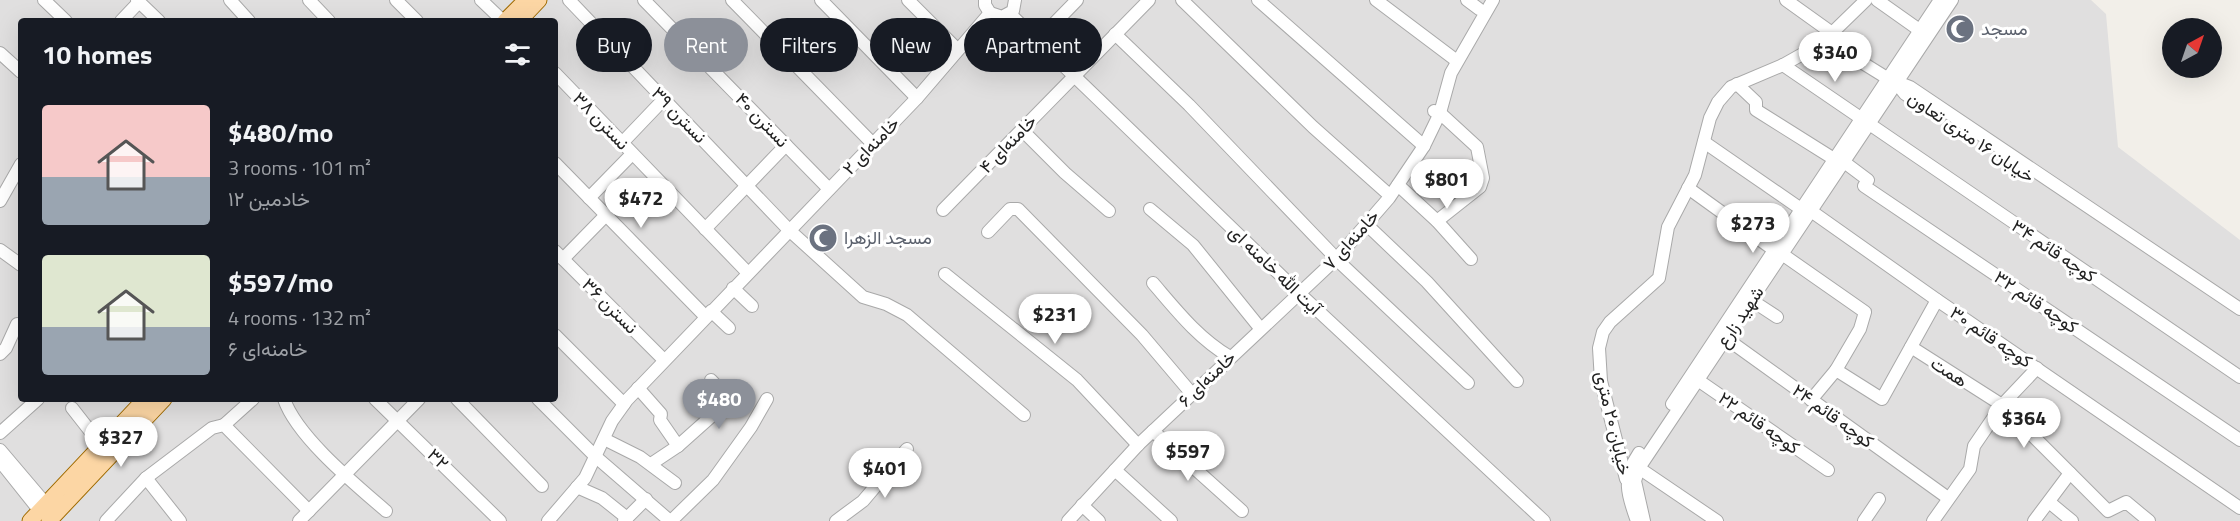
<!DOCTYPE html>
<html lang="en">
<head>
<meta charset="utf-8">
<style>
  :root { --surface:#171b24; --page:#20242c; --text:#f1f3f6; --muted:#9ea1a6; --accent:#8c9099 }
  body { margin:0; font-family:"Titillium Web",Vazirmatn,sans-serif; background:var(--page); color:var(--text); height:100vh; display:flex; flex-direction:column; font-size:22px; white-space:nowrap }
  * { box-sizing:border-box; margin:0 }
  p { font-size:20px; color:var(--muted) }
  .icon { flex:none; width:33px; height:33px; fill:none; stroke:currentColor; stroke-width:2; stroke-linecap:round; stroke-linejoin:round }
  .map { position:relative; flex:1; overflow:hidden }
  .side { position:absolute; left:18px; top:18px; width:540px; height:384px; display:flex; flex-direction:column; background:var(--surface); border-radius:6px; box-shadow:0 6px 24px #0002 }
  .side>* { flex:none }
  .guide { position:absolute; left:576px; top:18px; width:570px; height:54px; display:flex; gap:12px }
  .needle { width:39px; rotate:40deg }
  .controls { position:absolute; left:2162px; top:18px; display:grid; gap:12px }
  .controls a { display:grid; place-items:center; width:60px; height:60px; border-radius:50%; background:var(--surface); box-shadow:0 6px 24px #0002; font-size:30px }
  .price { position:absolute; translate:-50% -51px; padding:0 14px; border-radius:21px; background:#fff; color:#222; font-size:20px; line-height:39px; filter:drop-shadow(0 2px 3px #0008) }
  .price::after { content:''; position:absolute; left:50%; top:36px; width:18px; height:14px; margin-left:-9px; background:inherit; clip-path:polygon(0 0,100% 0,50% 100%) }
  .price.on { background:var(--accent); color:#fff }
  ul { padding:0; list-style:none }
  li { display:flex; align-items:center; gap:18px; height:150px; padding:0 24px }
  li span { display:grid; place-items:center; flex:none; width:168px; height:120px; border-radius:6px; color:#555 }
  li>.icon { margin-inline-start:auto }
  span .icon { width:72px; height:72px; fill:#fffc; stroke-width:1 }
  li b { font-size:26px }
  h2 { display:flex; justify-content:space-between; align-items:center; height:72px; padding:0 24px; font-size:26px }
  .chip { padding:0 21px; border-radius:27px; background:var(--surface); box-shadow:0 6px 24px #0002; font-size:21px; line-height:54px }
  .chip.on { background:var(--accent); color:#fff }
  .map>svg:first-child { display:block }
</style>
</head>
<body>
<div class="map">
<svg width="2240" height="521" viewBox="0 0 2240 521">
  <rect width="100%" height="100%" fill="#f2efe9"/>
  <!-- residential -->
  <path fill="#e0dfdf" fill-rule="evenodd" d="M0,0h2091l15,14 12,133 122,93v281h-2240zM21,21h534v378h-534z"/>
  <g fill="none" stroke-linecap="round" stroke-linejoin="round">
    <!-- minor casing -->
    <g stroke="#a9a9a9" stroke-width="14">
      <g id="minor">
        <path d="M44,0l22,21"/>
        <path d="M137,0l22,21"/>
        <path d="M230,0l19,21"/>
        <path d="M309,0l20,21"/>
        <path d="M396,0l21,21"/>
        <path d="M481,0l22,21"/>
        <path d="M569,0l220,230 74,67 23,7 21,11 117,100"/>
        <path d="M644,0l185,189"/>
        <path d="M732,0l141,144"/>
        <path d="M821,0l96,98"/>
        <path d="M908,0l50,50"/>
        <path d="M985,0v5l5,8 12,4 11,-6 2,-11"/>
        <path d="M1182,0l131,127 73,65"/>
        <path d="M1258,0l166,146"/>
        <path d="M1376,0l81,61"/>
        <path d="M1467,0l12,9"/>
        <path d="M1786,0l46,33"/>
        <path d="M1877,0l48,34"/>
        <path d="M1010,14l289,279 245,228"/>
        <path d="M121,21l18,-19"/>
        <path d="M1115,34l74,71 142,148"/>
        <path d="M1824,39l63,39 23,9 330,222"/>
        <path d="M1038,40l39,-40"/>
        <path d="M0,53l21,19"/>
        <path d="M1783,65l457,312"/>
        <path d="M555,73l193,200"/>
        <path d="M1737,84l19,18v8l78,49 10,3 24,18 -4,6 376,254"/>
        <path d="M1901,89l4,5 35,23"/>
        <path d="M1434,111l6,2 37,34 6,31 -3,9 -43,34"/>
        <path d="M1022,130l43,43 44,38"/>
        <path d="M1704,142l97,67 10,2 126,89 303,208"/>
        <path d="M622,143l42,-44"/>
        <path d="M555,163l151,154"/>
        <path d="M1398,185l39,36 34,38"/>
        <path d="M1688,188l86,62 8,4 83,58 -5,17 -24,41"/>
        <path d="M589,198l43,-44"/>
        <path d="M0,201l21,-37"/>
        <path d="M1150,209l43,36 67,83"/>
        <path d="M943,210l206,-210"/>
        <path d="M1366,224l61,58 90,99"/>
        <path d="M705,229l81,-84"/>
        <path d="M988,232l22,-23h8l124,126 50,59"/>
        <path d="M0,250l21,15"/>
        <path d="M555,251l109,109"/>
        <path d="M563,259l43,-44"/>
        <path d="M1336,259l132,124"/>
        <path d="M945,274l132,106 61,65"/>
        <path d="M1153,283c24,28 45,55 77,74"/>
        <path d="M733,288l19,18"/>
        <path d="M1745,296l32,21"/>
        <path d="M711,311l18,17"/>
        <path d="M1720,334l228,164"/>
        <path d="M555,335l69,69"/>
        <path d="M1911,347l91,58 106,106 18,-9 23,19"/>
        <path d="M0,354l6,-6 11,-24"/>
        <path d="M1692,376l136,94"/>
        <path d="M638,388l23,26 -1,6 18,26"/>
        <path d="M284,399c13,38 72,86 102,112"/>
        <path d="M375,399l125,122"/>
        <path d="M457,399l85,87"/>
        <path d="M538,399l58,58 74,64"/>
        <path d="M1811,400l25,-30 46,29 55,-99"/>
        <path d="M1672,404l268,-404"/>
        <path d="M72,408l29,37"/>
        <path d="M224,425l29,-26"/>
        <path d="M1153,431l89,80"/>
        <path d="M0,433l38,-34"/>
        <path d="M604,439l36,18 35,26"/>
        <path d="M0,450l45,53 8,13 -14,-6 -39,-49"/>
        <path d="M651,464l27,-18 46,-41 2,-9 -15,-16"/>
        <path d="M1633,464l84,57"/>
        <path d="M1115,470l56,51"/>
        <path d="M146,478l34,43"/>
        <path d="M1626,479l-25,-98 -2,-33 4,-16 7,-10 49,-44 9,-51 27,-52 15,-57 8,-16 13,-15 52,-22 32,-18 17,-14 34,-33"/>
        <path d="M577,487l25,11 25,20"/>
        <path d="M2049,502l23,19"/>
        <path d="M1082,505l17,16"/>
        <path d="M106,521l40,-43 66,-50 12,-3 85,86"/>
        <path d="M299,521l120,-122"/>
        <path d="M548,521l37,-43 27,-57 15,-21 290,-302 73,-85"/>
        <path d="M624,521l22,-22"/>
        <path d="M671,521l42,-41 38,-53 16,-28"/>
        <path d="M836,521l27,-20 44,-52"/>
        <path d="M1068,521l70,-76 198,-186 53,-61 35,-52 16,-33 11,-40 42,-73"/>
        <path d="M1637,521c-10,-27 -15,-43 2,-68"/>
        <path d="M1644,521l-9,-40 4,-13 313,-468"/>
        <path d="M1864,521l15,-22"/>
        <path d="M1933,521l37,-52 4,-23 28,-41 35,-37"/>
        <path d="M2034,521l36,-48"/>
      </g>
    </g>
    <!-- major casing -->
    <g stroke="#a06b00" stroke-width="17">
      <g id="major">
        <path d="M521,19l18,-19"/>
        <path d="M505,21l21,-21"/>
        <path d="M30,521l115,-122"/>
        <path d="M49,521l115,-122"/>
      </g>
    </g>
    <!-- minor -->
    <use href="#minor" stroke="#fff" stroke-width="12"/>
    <!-- major -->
    <use href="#major" stroke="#fcd6a4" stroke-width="15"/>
  </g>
  <!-- icons -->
  <defs>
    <g id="mosque-disc" transform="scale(1.5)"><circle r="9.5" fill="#6b7280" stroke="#fff"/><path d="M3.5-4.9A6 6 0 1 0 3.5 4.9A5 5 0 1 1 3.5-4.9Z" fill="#fff"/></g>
  </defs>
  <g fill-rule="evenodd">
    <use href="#mosque-disc" x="1960" y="29"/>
    <use href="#mosque-disc" x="823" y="238"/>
  </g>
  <g text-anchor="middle" stroke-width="6" stroke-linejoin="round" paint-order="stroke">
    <!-- worship labels -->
    <g font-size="18" fill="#5b616d" stroke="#fff" text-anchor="start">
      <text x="1981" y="35">مسجد</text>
      <text x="844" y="244">مسجد الزهرا</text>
    </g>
    <!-- street labels -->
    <g font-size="18" fill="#222" stroke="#fff">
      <text transform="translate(679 115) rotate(46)" y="6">نسترن ۳۹</text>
      <text transform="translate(762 120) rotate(46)" y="6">نسترن ۴۰</text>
      <text transform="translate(601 121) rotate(46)" y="6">نسترن ۳۸</text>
      <text transform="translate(1971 137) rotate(34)" y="6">خیابان ۱۶ متری تعاون</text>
      <text transform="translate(1008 144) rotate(-46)" y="6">خامنه‌ای ۴</text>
      <text transform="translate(871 146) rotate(-46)" y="6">خامنه‌ای ۲</text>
      <text transform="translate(1351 240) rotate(-48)" y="6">خامنه‌ای ۷</text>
      <text transform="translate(2054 251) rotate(34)" y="6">کوچه قائم ۳۴</text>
      <text transform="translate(1275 270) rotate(44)" y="6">آیت الله خامنه ای</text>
      <text transform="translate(2036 302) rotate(34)" y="6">کوچه قائم ۳۲</text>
      <text transform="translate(610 306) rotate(45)" y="6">نسترن ۳۶</text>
      <text transform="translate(1740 317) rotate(-56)" y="6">شهید زارع</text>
      <text transform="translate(1991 337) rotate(34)" y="6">کوچه قائم ۳۰</text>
      <text transform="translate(1949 372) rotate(33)" y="6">همت</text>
      <text transform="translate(1207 379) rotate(-44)" y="6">خامنه‌ای ۶</text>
      <text transform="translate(1833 416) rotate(36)" y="6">کوچه قائم ۲۴</text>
      <text transform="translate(1613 423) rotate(77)" y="6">خیابان ۲۰ متری</text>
      <text transform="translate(1759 423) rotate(35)" y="6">کوچه قائم ۲۲</text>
      <text transform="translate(438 459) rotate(45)" y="6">۳۲</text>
    </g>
  </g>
</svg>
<div class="controls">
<a><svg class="needle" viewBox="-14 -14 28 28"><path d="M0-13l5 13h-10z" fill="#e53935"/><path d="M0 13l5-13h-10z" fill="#9ea1a6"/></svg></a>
</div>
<b class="price" style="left:1835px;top:83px">$340</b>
<b class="price" style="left:1447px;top:210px">$801</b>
<b class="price" style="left:641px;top:229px">$472</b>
<b class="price" style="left:1753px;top:254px">$273</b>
<b class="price" style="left:1055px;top:345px">$231</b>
<b class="price on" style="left:719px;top:430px">$480</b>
<b class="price" style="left:2024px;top:449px">$364</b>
<b class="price" style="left:121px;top:468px">$327</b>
<b class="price" style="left:1188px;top:482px">$597</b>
<b class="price" style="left:885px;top:499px">$401</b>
<div class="guide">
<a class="chip">Buy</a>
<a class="chip on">Rent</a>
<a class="chip">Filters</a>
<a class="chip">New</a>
<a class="chip">Apartment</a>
</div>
<section class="side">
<h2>10 homes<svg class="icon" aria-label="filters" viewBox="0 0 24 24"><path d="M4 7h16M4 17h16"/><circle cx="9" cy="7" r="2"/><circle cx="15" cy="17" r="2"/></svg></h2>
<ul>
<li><span style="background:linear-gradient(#f6c9c9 60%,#9aa5b1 0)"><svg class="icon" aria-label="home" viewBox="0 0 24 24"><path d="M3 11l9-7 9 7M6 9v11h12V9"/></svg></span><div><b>$480/mo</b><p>3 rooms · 101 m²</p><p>خادمین ۱۲</p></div></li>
<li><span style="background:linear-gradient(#dfe7d0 60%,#9aa5b1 0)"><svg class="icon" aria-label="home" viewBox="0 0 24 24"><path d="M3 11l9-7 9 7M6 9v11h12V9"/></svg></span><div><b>$597/mo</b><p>4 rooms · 132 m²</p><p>خامنه‌ای ۶</p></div></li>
</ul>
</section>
</div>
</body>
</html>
